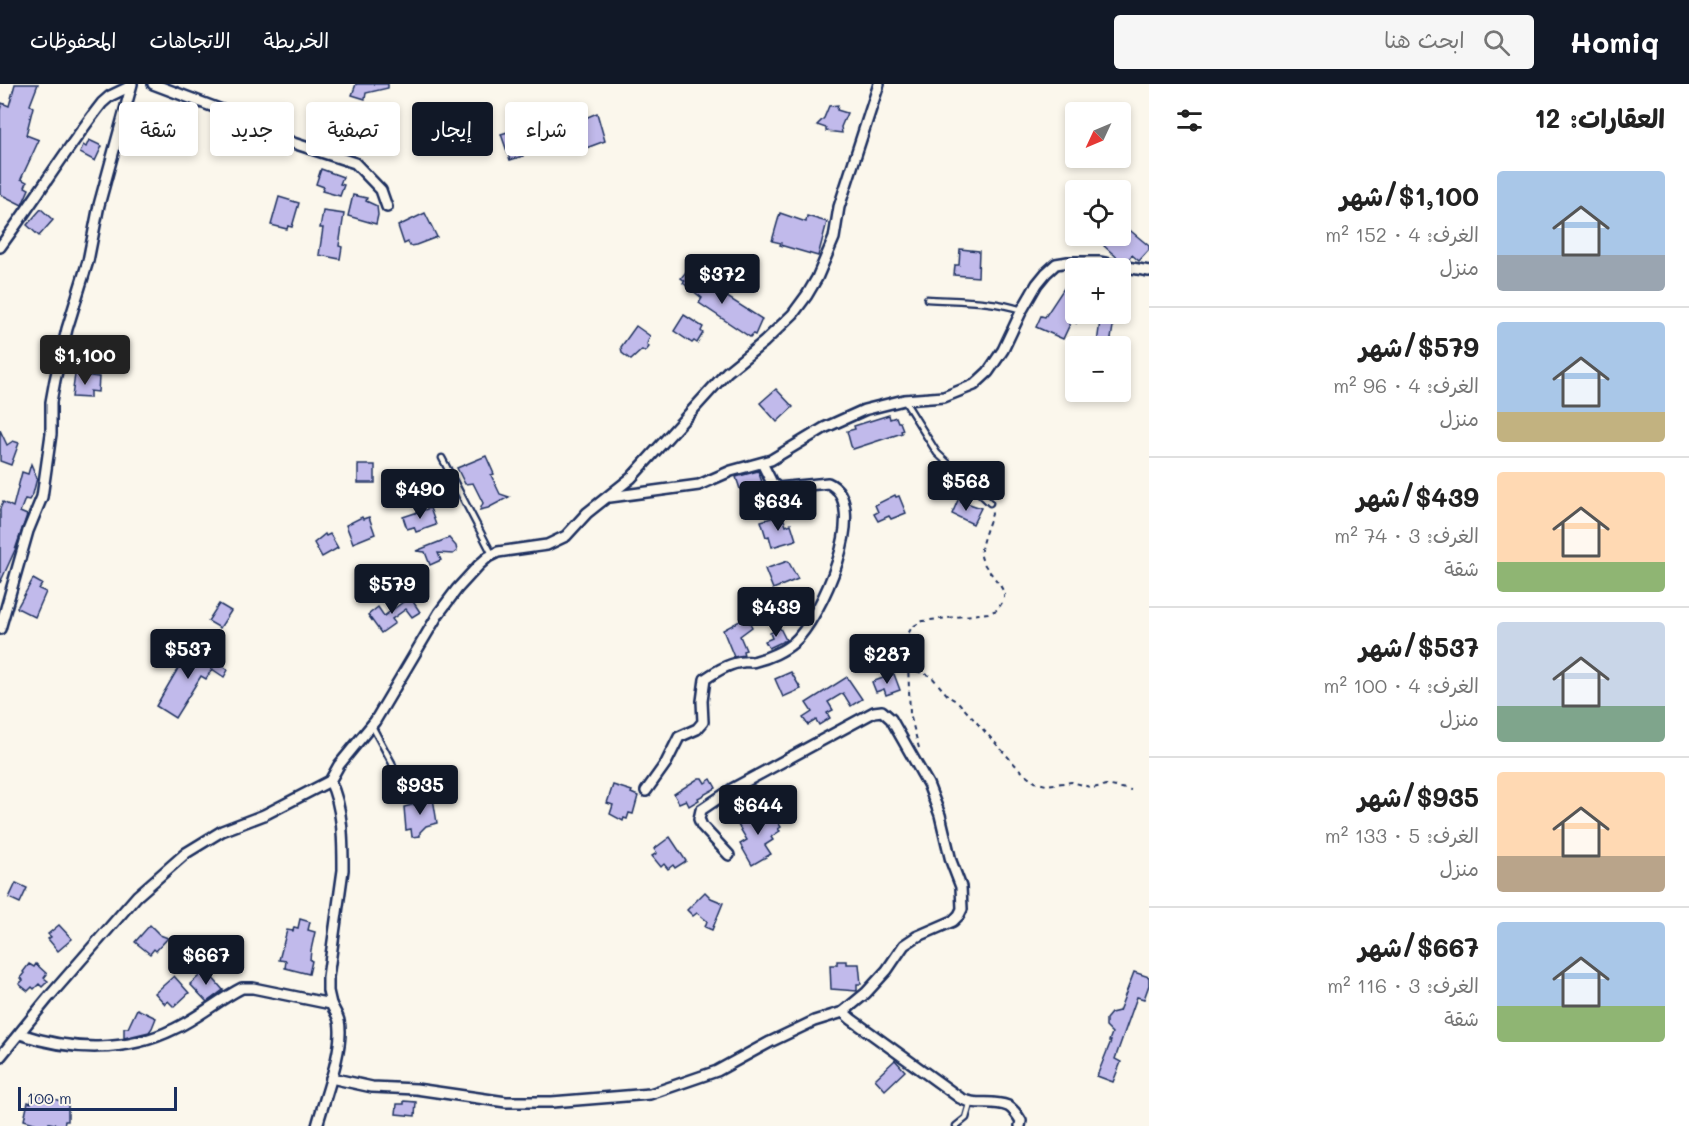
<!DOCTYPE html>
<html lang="ar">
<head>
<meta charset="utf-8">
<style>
  :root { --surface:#fff; --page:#f6f6f6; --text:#222; --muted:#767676; --line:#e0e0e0; --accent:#111827 }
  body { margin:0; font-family:Mali,"Playpen Sans Arabic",sans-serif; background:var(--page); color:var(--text); direction:rtl; height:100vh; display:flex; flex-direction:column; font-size:22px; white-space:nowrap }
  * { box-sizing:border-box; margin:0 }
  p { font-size:20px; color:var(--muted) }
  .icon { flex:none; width:33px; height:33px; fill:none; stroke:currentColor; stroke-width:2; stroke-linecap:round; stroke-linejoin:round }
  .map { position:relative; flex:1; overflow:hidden; direction:ltr }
  .side { display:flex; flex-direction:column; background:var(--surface); width:540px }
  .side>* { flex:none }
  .hud { position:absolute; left:18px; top:18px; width:570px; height:54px; direction:rtl; display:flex; gap:12px }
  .needle { width:39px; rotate:226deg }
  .fabs { position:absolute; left:1065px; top:18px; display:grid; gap:12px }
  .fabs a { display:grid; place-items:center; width:66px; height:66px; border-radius:6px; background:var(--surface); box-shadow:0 3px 9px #0003; font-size:30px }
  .scale { position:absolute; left:18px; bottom:15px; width:159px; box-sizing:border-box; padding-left:6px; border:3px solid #1b2f5e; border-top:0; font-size:16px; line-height:21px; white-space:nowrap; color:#1b2f5e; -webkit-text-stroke:4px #fbf7ec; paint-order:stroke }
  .price { position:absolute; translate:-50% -51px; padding:0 14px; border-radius:6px; background:var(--accent); color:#fff; font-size:20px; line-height:39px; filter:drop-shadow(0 2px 3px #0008) }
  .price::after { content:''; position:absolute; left:50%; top:36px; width:18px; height:14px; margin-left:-9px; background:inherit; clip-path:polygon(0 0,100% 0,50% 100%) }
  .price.selected { background:#222; color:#fff }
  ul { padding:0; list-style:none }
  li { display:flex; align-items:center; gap:18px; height:150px; padding:0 24px }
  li+li { border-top:2px solid var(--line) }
  li span { display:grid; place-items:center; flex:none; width:168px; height:120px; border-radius:6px; color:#555 }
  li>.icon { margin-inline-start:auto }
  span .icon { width:72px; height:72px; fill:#fffc; stroke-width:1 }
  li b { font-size:26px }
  h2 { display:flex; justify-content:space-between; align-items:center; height:72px; padding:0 24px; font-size:26px }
  .chip { padding:0 21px; border-radius:6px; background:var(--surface); box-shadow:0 3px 9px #0003; font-size:21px; line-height:54px }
  .chip.selected { background:var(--accent); color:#fff }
  header { display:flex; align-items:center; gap:36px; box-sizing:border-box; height:84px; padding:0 30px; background:var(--accent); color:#fff }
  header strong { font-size:28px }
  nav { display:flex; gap:33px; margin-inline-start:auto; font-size:21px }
  .search { width:420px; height:54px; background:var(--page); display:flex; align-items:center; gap:15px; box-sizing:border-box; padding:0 21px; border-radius:6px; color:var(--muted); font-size:22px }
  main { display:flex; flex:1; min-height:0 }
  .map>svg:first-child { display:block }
</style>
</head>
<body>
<header>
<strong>Homiq</strong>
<div class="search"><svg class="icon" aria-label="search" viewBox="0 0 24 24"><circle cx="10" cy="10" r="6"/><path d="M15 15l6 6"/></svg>ابحث هنا</div>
<nav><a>الخريطة</a><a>الاتجاهات</a><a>المحفوظات</a></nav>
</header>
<main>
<section class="side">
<h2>العقارات: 12<svg class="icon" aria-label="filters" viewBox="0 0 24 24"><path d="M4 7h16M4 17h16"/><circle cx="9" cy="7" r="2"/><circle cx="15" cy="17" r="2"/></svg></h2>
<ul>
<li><span style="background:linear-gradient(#a9c7e8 70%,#9aa5b1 0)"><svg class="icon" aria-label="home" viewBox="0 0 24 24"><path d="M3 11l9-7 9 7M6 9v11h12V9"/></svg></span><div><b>$1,100/شهر</b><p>الغرف: 4 · 152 m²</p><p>منزل</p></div></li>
<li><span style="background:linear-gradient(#a9c7e8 75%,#c2b280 0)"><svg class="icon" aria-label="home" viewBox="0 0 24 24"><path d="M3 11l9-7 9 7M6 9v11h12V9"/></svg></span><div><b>$579/شهر</b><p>الغرف: 4 · 96 m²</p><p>منزل</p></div></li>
<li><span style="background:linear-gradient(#ffd9b3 75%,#8fb573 0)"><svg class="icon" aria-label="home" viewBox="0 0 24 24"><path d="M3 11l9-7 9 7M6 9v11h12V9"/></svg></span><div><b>$439/شهر</b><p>الغرف: 3 · 74 m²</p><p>شقة</p></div></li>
<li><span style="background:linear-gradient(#c9d6e8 70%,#7fa58c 0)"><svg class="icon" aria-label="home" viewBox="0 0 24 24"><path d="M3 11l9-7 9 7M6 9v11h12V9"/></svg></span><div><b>$537/شهر</b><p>الغرف: 4 · 100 m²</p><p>منزل</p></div></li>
<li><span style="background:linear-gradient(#ffd9b3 70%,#b9a48a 0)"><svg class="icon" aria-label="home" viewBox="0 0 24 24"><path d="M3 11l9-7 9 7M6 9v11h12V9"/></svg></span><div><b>$935/شهر</b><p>الغرف: 5 · 133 m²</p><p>منزل</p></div></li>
<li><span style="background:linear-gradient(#a9c7e8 70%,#8fb573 0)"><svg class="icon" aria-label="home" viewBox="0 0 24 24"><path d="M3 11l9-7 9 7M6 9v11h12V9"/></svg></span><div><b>$667/شهر</b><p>الغرف: 3 · 116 m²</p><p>شقة</p></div></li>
</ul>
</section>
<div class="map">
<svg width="1149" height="1042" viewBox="0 0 1149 1042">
  <rect width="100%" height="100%" fill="#fbf7ec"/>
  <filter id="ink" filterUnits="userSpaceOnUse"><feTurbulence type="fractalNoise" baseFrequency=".0167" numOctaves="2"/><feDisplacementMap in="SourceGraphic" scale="12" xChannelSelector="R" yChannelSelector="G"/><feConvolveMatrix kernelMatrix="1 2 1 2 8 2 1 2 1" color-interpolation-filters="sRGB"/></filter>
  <g filter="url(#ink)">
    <!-- building -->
    <g fill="#c1baeb" stroke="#1b2f5e" stroke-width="1.5">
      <path d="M15,0h23l-8,21 3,2 -7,28 13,5 -18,39 6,3 -2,5 4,2 -7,16 -22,-11v-84l2,-7 7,3z"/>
      <path d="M356,0h32v4l-22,5 -1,6 -13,-4z"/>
      <path d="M838,21l-1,5 10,3 -6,14 1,6 -16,-2v-3l-9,-3 7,-7 5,-12z"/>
      <path d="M597,29l8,28 -35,13 -6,-14 3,-1 -5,-11z"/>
      <path d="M514,46l9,26 -13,4 -9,-26z"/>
      <path d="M89,56l13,6 -7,15 -15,-8 3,-8 3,2z"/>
      <path d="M321,85l22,8 -3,7 4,1 -4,11 -18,-5 2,-4 -8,-3z"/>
      <path d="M353,111l14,3 -1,3 11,5 1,9 -2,9 -28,-8z"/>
      <path d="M279,113l20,6 -7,24 -4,-1 -1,3 -16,-4z"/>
      <path d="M41,125l12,11 -14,16 -12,-11z"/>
      <path d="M323,127l21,3 -5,32 3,1 -2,12 -21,-4 4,-27h-3z"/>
      <path d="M425,129l12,24 -21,8 -6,1 -2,-4 -4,2 -6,-18z"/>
      <path d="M780,129l26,9 1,-6 20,6 -9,34 -38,-11 1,-2 -9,-2z"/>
      <path d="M1120,138l29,24v4l-10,11 -7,-6 -4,5 -9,-1 -15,-13 9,-10h7z"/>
      <path d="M960,165l19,2 -1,26 -24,-2 1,-10h4z"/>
      <path d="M690,183l11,8 -2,4 63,40 -7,16 -2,-1 -3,3 -51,-34 3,-5 -19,-15 2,-2 -4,-3z"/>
      <path d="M1070,195l6,4v40l-4,-3 -9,19 -27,-12 5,-11 4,1z"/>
      <path d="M1101,230h14l-5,31 -13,-2z"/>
      <path d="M684,231l19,12 -2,4 2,2 -6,10 -3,-2 -2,2 -18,-12z"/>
      <path d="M636,242l14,10 -3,8 2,3 -4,5 -3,-2 -11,10 -9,-7 -1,-6z"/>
      <path d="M75,290l24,3 -1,15 -8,-1v7l-18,-1z"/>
      <path d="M776,305l17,18 -16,15 -17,-19z"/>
      <path d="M889,331l1,4 6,-2 2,5h2l3,8 -2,1 1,2 -49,16 -2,-3 -4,-15 8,-2 -1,-3z"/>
      <path d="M0,346l7,15 6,-4 6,2 -8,22 -11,-4z"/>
      <path d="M486,372l8,18 -3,1 9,19 9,3 -21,11 -8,2 3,-7 -10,-20 -8,1 -8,-16z"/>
      <path d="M31,380l6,14 -4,16 -4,6 -4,-1 -5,13 7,3 -12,35 -15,33v-74l3,-7 10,5 9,-35 6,2z"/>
      <rect x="358" y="381" width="17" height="18"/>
      <path d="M758,387l4,11 -22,7 -4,-12z"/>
      <path d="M895,411l1,2 3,-1 7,17 -15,6 -2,-3 -11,5 -4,-7 4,-2 -3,-7z"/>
      <path d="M958,416l23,8 -8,16 -21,-10z"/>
      <path d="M430,424l6,17 -20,7 -2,-5 -7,2 -4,-12z"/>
      <path d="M362,433l1,2 6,-2 6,17 -22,9 -7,-18z"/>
      <path d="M775,433l2,5 7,-2 2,6 5,-2 5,16 -24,7 -3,-11 -3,1 -5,-16z"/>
      <path d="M325,450l1,2 4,-2 8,14 -16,9 -8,-14z"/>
      <path d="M449,454l7,8 1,5 -4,3 -15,-1 3,7 -11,5 -5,-13 -9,-1z"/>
      <path d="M788,477l10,18 -25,10 -8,-20z"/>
      <path d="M33,495l9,5 -3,5 7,3 -11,25 -18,-9z"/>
      <path d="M410,513l10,15 -8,5 -6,-8 -14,10 3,4 -14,10 -13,-18 10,-8 6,9z"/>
      <path d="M219,520l12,7 -11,17 -12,-7z"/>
      <path d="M747,533l5,10 -12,9 6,14 -3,1 1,4 -10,2 -11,-27z"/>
      <path d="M780,544l6,12 -17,8 -4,-7 7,-3 -2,-5z"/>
      <path d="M191,562l25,14 12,10 -4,7 -12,-8 -6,10 -5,-3 -26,42 -19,-12z"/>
      <path d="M791,588l10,17 -18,8 -8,-18z"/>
      <path d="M894,590l6,16 -14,5 -2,-6 -8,3 -4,-10z"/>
      <path d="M847,593l15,22 -11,7 -8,-13 -15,9 5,8 -6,3 3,5 -11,7 -3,-5 -8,5 -5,-7 9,-6 -6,-9z"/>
      <path d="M699,694h3l3,5 6,-4 5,9 -18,10 1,2 -10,6 -3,-6 -7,3 -5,-9z"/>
      <path d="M613,701l19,6 -1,2 7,3 -5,18 -4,-1 -2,6 -3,-1 -1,3 -13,-7 3,-9 -6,-2z"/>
      <path d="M433,714l4,25 -11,3 -6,6v4l-8,1 -1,-8 -5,1 -2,-23 12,-3v-3z"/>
      <path d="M772,729l9,14 -3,2 2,2 -9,6 2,3 -8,5 6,9 -19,11 -12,-21 7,-4 -9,-15 18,-11 4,6z"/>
      <path d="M670,753l16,24 -11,7 -2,-3 -5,4 -4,-5 -3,3 -9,-11 5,-3 -3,-4z"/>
      <path d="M16,799l11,5 -7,15 -11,-5z"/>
      <path d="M705,808l6,6 12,5 -11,27 -7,-3 2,-6 -10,-8 -4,3 -6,-6z"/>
      <path d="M300,835l10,3 -2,8 7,2 -4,18 -1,10 2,1 -3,13 -24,-6 1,-7 -7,-1 8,-30 6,1 1,-4 4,1z"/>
      <path d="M59,841l13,14 -14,12 -10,-12 3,-2 -3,-3z"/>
      <path d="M150,841l10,10 8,3 -12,13 -2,-2 -4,5 -15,-12z"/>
      <path d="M837,877h10v3h12l2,20h-4v7l-26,-2 -1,-24h7z"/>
      <path d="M29,880l5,3 2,-3 11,10 -3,4 4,3 -6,6 -3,-3 -5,5 -2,-2 -4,4 -9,-7 4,-4 -3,-2 4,-5 -1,-1z"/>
      <path d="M206,886l17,20 -16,12 -17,-18z"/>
      <path d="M1134,888l15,5v8l-5,14 -7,-2 -22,62 6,3 -8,20 -16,-6 14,-35h-2l3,-8 -6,-6v-8l5,-6 8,-2z"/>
      <path d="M174,892l15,17 -15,14 -6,-6 -3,3 -10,-11z"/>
      <path d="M137,925l19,9 -4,10 -3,4 -25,6v-10h4z"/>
      <path d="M895,976l10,11 -20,19 -10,-11z"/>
      <path d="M33,1009l35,10v18h-3l-1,5 -15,-3v3h-5l-20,-6 4,-18 3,1z"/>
      <path d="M404,1017l12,1 -1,14 -19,-2 1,-10h7z"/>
    </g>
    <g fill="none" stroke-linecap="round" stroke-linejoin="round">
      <!-- service casing -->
      <g stroke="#1b2f5e" stroke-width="9">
        <g id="service">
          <path d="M927,215c31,2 65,1 95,11"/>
          <path d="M904,316l33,53 53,50"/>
          <path d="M442,374l50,96"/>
          <path d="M372,642l20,37 8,26"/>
          <path d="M956,1042l10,-8 4,-14"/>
        </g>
      </g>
      <!-- minor casing -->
      <g stroke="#1b2f5e" stroke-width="14">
        <g id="minor">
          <path d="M153,0l90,34 50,25 62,20 26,27 6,17"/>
          <path d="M0,163c35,-47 66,-98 102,-144l8,-7 21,-10"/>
          <path d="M610,413l89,-12 32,-14 40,-11 53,-32 40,-18 40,-10 40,-3 30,-12 14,-13 15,-22 19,-40 15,-26 9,-11 10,-9 12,-2h31l50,9"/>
          <path d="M0,545l28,-98 14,-34 9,-63v-32l4,-22 12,-51 21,-68 11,-56 33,-121"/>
          <path d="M330,697c13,27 13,59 13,89l-15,107v14l3,13"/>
          <path d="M646,707l20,-28 13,-26 18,-8 6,-7 -1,-21 3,-22c10,-7 25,-16 38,-17 4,-1 9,1 13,-1 12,-3 28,-10 37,-18 27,-23 80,-140 35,-160l-50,5 -6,-5 -10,-20"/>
          <path d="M843,928l8,7 109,79c16,9 31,1 48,8 5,3 10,10 13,15l-1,5"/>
          <path d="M20,950c50,17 106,19 154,-5 24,-11 44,-29 68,-41h11l78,16c3,6 7,12 8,17 6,26 -15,78 -22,105"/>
          <path d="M0,973l48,-59 89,-102 49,-43 36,-22 42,-16 66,-34 9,-16 36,-44 64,-108 18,-24 22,-24 9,-8 10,-5 49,-7 19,-9 21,-23 44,-35 96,-106 37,-30 29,-28 14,-19 10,-17 17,-40 5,-31 40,-123"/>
          <path d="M331,994l41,9 44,2 90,13h46l98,-8 67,-23 53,-29 44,-21 29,-9 23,-19 21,-23 17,-25 12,-8 37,-16 6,-6 3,-6 -1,-22 -10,-26 -11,-46 -12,-31 -37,-65 -9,-8 -8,1 -142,77 -31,21 -2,9 3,7 27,29"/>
        </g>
      </g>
      <!-- path -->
      <g stroke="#1b2f5e" stroke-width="2" stroke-dasharray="4.5 4.5" stroke-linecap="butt">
        <path d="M908,584l23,8 18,21 9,5 61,67 16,13 11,3 26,-3 21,6 13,-3 25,5"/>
        <path d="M919,664l-9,-34 -2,-50 -3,-22 3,-8 4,-7 11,-6 65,-8 9,-3c2,-3 7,-9 7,-13 2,-11 -21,-28 -23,-41 -2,-10 8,-32 11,-42l-1,-5"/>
      </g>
      <!-- service -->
      <use href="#service" stroke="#fbf7ec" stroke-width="4.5"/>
      <!-- minor -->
      <use href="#minor" stroke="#fbf7ec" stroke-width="9"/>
    </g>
  </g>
</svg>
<div class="fabs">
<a><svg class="needle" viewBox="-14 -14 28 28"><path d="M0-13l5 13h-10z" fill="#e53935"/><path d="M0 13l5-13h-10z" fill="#767676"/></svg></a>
<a><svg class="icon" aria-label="locate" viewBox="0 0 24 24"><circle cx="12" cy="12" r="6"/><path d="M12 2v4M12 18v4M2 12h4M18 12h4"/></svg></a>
<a>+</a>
<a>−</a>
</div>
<div class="scale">100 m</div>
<b class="price" style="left:722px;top:221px">$372</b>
<b class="price selected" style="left:85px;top:302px">$1,100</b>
<b class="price" style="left:966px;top:428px">$568</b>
<b class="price" style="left:420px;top:436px">$490</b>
<b class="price" style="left:778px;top:448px">$634</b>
<b class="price" style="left:392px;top:531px">$579</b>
<b class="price" style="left:776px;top:554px">$439</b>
<b class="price" style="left:188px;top:596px">$537</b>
<b class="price" style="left:887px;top:601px">$287</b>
<b class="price" style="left:420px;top:732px">$935</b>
<b class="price" style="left:758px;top:752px">$644</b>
<b class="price" style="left:206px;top:902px">$667</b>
<div class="hud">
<a class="chip">شراء</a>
<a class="chip selected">إيجار</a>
<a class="chip">تصفية</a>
<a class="chip">جديد</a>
<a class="chip">شقة</a>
</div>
</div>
</main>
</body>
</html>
